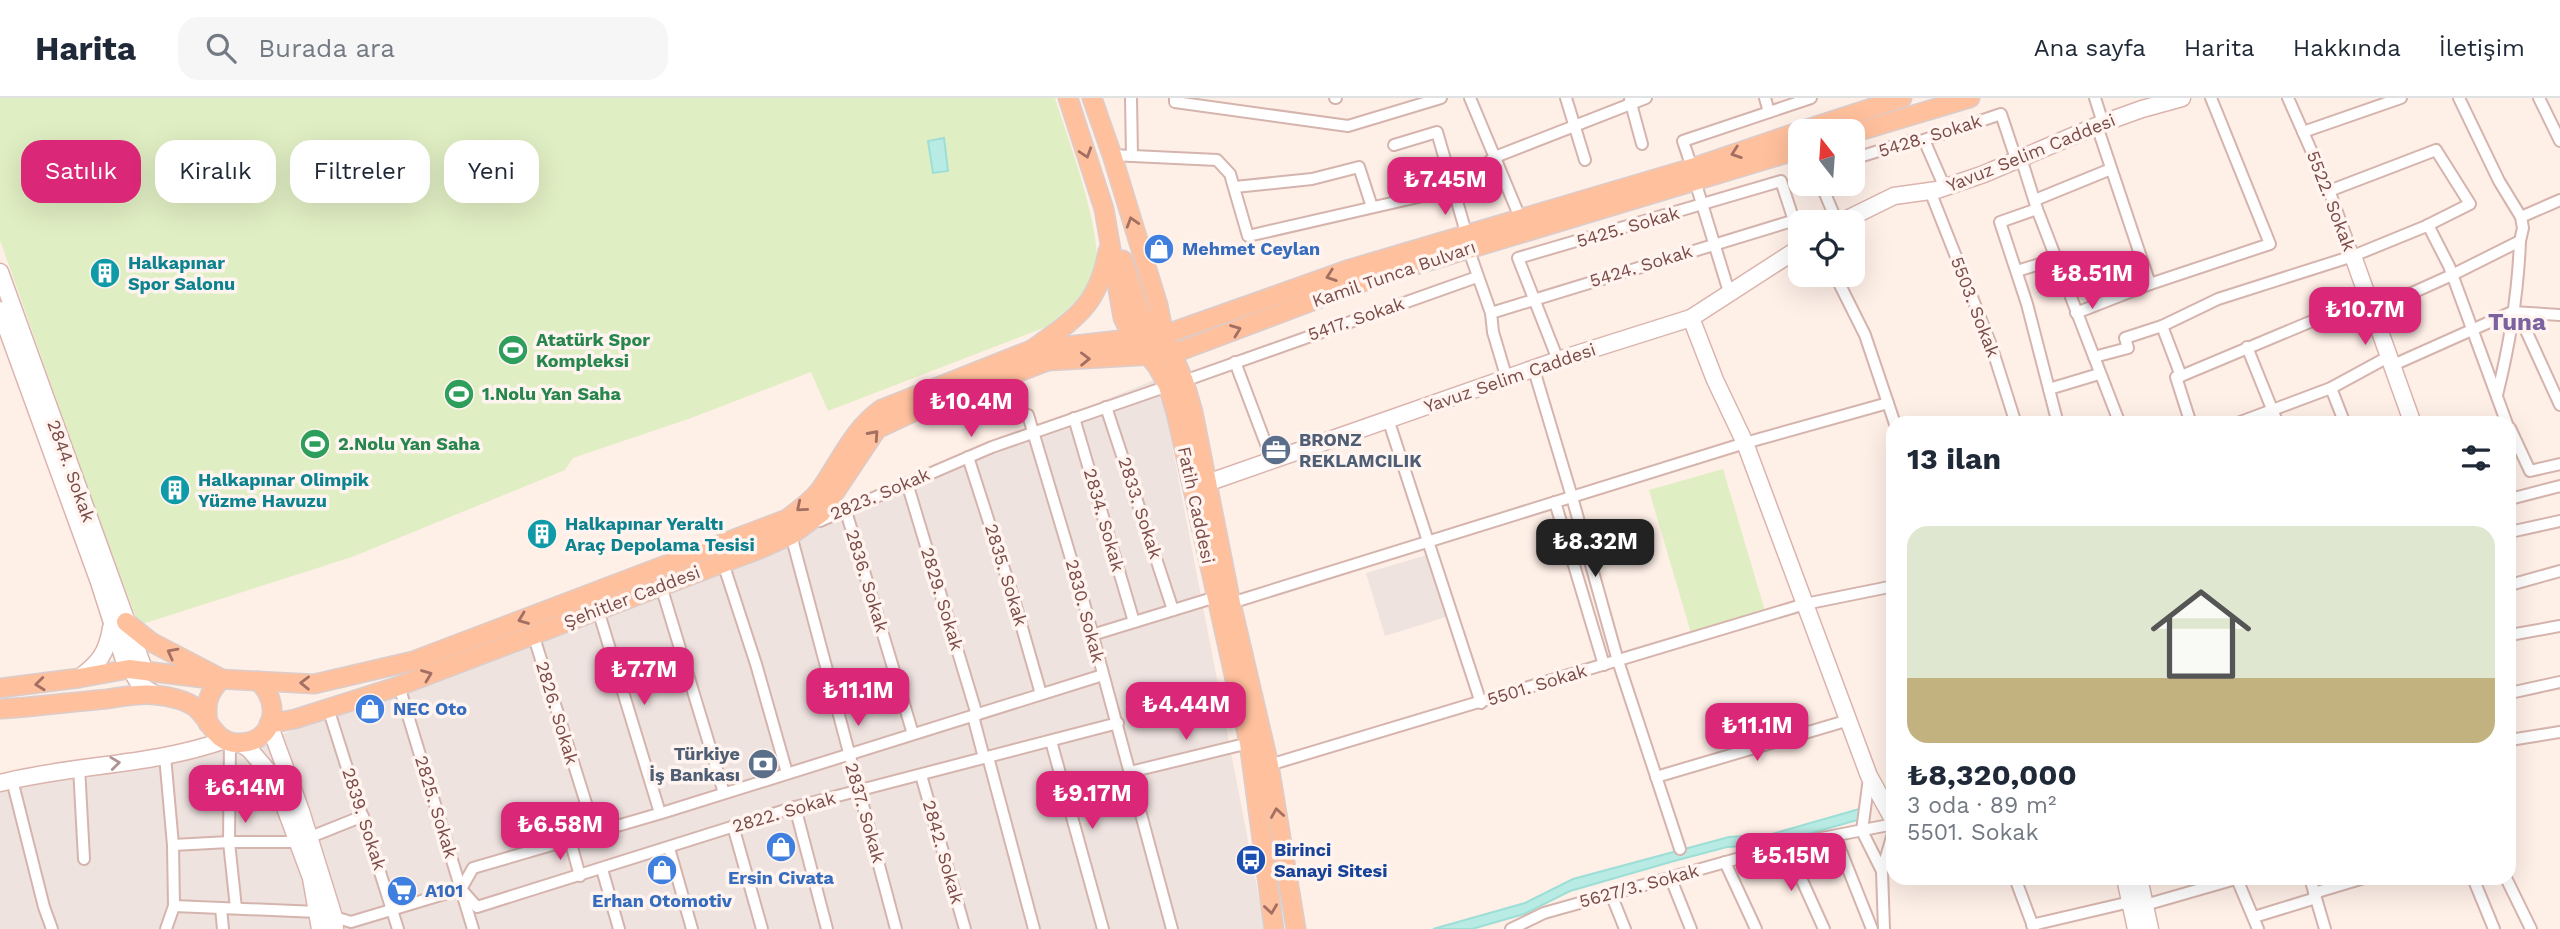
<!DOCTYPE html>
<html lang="tr">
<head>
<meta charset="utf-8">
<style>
  :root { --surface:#fff; --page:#f6f6f7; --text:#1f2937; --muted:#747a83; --line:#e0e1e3; --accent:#db2777 }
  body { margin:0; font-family:"Work Sans",sans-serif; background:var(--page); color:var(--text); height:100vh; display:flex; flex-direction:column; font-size:26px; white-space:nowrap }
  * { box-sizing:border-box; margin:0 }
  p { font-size:23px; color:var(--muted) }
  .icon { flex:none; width:38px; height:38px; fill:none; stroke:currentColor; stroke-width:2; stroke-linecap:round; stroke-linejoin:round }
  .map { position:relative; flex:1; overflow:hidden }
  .panel { position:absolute; left:1886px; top:318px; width:630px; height:469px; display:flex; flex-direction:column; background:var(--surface); border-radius:21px; box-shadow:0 7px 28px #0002 }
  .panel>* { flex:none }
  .banner { position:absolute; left:21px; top:42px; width:665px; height:63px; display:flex; gap:14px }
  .needle { width:46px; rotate:343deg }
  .tools { position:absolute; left:1788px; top:21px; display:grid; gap:14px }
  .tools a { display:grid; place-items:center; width:77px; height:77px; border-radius:14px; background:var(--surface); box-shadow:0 7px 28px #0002; font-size:35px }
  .price { position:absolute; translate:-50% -60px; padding:0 16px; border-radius:14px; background:var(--accent); color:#fff; font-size:23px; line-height:46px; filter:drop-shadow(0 2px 4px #0008) }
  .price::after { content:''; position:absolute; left:50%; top:42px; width:21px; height:16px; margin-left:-10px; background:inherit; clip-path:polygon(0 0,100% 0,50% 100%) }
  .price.on { background:#222; color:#fff }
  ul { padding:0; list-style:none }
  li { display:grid; align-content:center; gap:14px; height:371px; padding:0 21px }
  li span { display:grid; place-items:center; height:217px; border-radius:21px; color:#555 }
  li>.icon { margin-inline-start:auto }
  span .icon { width:126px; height:126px; fill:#fffc; stroke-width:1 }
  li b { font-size:30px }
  h2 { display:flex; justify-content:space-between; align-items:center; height:84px; padding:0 21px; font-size:30px }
  .tag { padding:0 24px; border-radius:21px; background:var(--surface); box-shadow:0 7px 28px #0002; font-size:24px; line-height:63px }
  .tag.on { background:var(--accent); color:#fff }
  header { display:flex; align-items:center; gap:42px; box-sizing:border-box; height:98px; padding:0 35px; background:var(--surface); border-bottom:2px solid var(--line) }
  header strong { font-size:33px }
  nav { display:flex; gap:38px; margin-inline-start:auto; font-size:24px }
  .search { width:490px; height:63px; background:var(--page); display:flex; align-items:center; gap:18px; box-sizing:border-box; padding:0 24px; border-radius:21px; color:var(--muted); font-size:26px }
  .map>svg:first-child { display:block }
</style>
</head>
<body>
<header>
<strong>Harita</strong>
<div class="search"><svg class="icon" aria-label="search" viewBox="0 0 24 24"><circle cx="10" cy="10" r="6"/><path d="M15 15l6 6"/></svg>Burada ara</div>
<nav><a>Ana sayfa</a><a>Harita</a><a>Hakkında</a><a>İletişim</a></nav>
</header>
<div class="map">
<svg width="2560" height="831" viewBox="0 0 2560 831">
  <rect width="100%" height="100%" fill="#feefe7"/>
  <!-- industrial -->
  <g fill="#efe3e0">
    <path d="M1159,280l106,551h-1265v-139l283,-56z"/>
    <path d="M1427,457l19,62 -61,19 -19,-63z"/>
  </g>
  <!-- green -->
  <g fill="#e0eec3">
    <path d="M0,0h1055c11,35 51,142 40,173 -9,24 -30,41 -49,56l-218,84 -17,-39 -120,46 -118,40 -8,12 -213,87 -213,68 -41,-108 -98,-277z"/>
    <path d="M1723,371l42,142 -74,22 -42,-143z"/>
  </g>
  <!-- water -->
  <g fill="#b8ebe4" stroke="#9dded6" stroke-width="2">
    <path d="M944,40l4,33 -15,2 -5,-32z"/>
    <path d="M1863,710l-2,11 -88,25 -46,3 -53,14 -104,30 -46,23 -52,15h-39l92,-26 48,-24 156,-42 43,-3z"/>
  </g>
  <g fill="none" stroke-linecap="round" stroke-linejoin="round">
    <!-- street casing -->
    <g stroke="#d5b4ad" stroke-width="14">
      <g id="street">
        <path d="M1131,0l1,58"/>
        <path d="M1175,0v4l173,24 93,-28"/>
        <path d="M1335,0h1"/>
        <path d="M1470,0l51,122"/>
        <path d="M1566,0l19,62"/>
        <path d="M1765,0l4,14"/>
        <path d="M2095,0l8,25"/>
        <path d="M2288,0l42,95 23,63"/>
        <path d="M2539,0l21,43"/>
        <path d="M1630,2l12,44"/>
        <path d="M2303,34l98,-34"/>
        <path d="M1924,42l21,48"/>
        <path d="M1394,47l43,-13 30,104"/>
        <path d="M1112,57l105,5 13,14 18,62 205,-47 42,-32 151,-59"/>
        <path d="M2021,60l16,51 -37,13 27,82 31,120"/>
        <path d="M1853,61l60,-19 1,3 10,-3 77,-26 15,45"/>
        <path d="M1692,70l-9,-27 128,-43"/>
        <path d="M1695,83l34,111"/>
        <path d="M1821,86l16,38"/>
        <path d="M1235,89l77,-8 47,-12 13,40"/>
        <path d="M1930,93l61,154 25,79"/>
        <path d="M2035,102l76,-31"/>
        <path d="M2037,111l83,215"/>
        <path d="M2521,119l39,-17"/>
        <path d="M2428,127l21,41 58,158"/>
        <path d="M1468,150l23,65 2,19 14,47"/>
        <path d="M2017,173l39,-12"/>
        <path d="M1835,177l30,60 30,89"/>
        <path d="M2150,186l120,-40 -59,-146"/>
        <path d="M2372,213l80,-36 68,-34 3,-13 -2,-11 -22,-36 -40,-83"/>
        <path d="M1491,215l301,-92"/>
        <path d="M2076,215l74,-29 -53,-158"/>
        <path d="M2518,215l42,92"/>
        <path d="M2162,228l19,50 -5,1 15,47"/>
        <path d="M2247,249l31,77"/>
        <path d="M2094,259l34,-9 -3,-10 37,-12 56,-27 135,-43 71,-29 46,-23 -34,-54 -107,41"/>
        <path d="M1558,262l-40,-102 263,-77 20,61"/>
        <path d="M1235,264l37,98"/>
        <path d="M2391,268l121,-54 48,3"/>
        <path d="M1534,272l38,127 46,164 62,188"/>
        <path d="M2181,278l186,-78"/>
        <path d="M1184,283l293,-104"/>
        <path d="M2331,290l14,36"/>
        <path d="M2049,291l50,-15"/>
        <path d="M2497,297c13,-52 21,-101 23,-154"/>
        <path d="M1106,309l67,203"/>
        <path d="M1028,317l53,177 91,337"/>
        <path d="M1074,320l60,204"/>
        <path d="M1388,321l93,284"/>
        <path d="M2235,326l96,-36 57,-31"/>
        <path d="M2510,330l20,43 30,-7"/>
        <path d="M968,359l47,146 26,91"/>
        <path d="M907,385l70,232"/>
        <path d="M2510,401l50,-13"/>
        <path d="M1555,404l49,163"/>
        <path d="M845,410l68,226"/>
        <path d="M820,423l172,-74 176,-61"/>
        <path d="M796,434l-5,3 105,394"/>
        <path d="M2510,434l50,-11"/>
        <path d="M723,465l33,101 31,109"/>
        <path d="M2510,487l50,-14"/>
        <path d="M661,488l63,207"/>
        <path d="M1231,505l514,-160 143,-40"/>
        <path d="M598,512l62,203"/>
        <path d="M533,536l62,198"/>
        <path d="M1092,537l124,-38"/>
        <path d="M2510,537l50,-9"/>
        <path d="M399,588l74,243"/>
        <path d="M2510,595l50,-11"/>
        <path d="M328,610l70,221"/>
        <path d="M973,618l11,42"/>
        <path d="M2510,642l50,-8"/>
        <path d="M1051,643l52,188"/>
        <path d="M230,644l-1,100 7,66"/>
        <path d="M165,658l8,89 1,61 -8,23"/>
        <path d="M988,659l46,172"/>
        <path d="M1269,667l536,-161 89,-18"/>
        <path d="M79,669l5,92"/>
        <path d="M1130,674l119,-29"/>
        <path d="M921,677l44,154"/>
        <path d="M1656,679l193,-57"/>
        <path d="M1869,680l-7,53 20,40 12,-41"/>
        <path d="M12,682l32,127 8,22"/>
        <path d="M795,709l32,122"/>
        <path d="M733,728l29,103"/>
        <path d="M1835,738l37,93"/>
        <path d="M570,742l10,36"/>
        <path d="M173,747l56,-3h69l65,-26"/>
        <path d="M1786,747l38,84"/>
        <path d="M669,750l23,81"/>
        <path d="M1725,764l31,67"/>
        <path d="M602,771l17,60"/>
        <path d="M1882,773l2,58"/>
        <path d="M2015,780l19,51"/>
        <path d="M2310,780l15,51"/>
        <path d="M2473,780l21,51"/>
        <path d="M2506,780l25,51"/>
        <path d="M1671,781l20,50"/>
        <path d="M2237,781l21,50"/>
        <path d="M461,791l16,18 318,-100 323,-84"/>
        <path d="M2314,795l50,-15"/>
        <path d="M1611,796l14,35"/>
        <path d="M2145,807l94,-27"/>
        <path d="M174,808l144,6 33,10 110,-33 12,-21 192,-56 438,-137"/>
        <path d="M221,810l2,21"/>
        <path d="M2254,819l62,-19"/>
        <path d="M2032,827l98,-23"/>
        <path d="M1511,831l33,-16 242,-68 108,-21"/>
      </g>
    </g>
    <!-- secondary casing -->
    <g stroke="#dab4ad" stroke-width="19">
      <g id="secondary">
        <path d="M1841,124l53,-26 43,-6 47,-16 119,-51 39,-14 40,-11"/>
        <path d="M2353,158l60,168"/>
        <path d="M0,174l144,397"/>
        <path d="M0,212l99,272 24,75 17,28 15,9"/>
        <path d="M1691,220l24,62 30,63 124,333 25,45"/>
        <path d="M1207,385l351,-123 133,-42 110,-71"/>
        <path d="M79,580c20,-15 28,-25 32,-50"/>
        <path d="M269,626l32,87 33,106 1,12"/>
        <path d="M240,645l9,6 25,29 37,100 9,51"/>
        <path d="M0,685c74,-19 152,-17 225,-43"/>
        <path d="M2125,780l11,51"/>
        <path d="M2139,780l11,51"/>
      </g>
    </g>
    <!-- primary casing -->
    <g stroke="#dacdcc" stroke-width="21">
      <g id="primary">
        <path d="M1068,0l36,111 19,109 10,19 24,29 11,20 8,27 73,330 25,186"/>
        <path d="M1092,0l20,57 46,150 6,30 20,46 9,31 38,191 38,162 27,164"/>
        <path d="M1801,33l101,-33"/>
        <path d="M1853,35l117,-35"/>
        <path d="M1123,162l18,55 18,28"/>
        <path d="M1033,251c43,-31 65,-43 75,-98"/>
        <path d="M126,524l25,20 71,37c-14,13 -17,25 -14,44"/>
        <path d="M0,590l79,-10 50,-9 73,9 112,6 99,-23 374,-142c11,-9 24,-17 33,-29 20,-28 33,-61 62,-81l149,-59 133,-15 186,-66 342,-101 109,-37"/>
        <path d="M0,611c36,-2 71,-7 107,-10 15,-2 33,-6 48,-4 12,1 32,5 41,13 15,13 19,36 44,35 35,-1 42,-41 18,-62"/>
        <path d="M269,626l26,-5 104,-33 361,-137 31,-14 30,-22 56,-84 36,-17 135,-51 124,-7 204,-77 425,-128"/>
      </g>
    </g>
    <!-- street -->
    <use href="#street" stroke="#fff" stroke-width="10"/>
    <!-- secondary -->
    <use href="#secondary" stroke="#fff" stroke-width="16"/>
    <!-- primary -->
    <use href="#primary" stroke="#ffc09d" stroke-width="18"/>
  </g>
  <!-- one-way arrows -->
  <defs><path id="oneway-chevron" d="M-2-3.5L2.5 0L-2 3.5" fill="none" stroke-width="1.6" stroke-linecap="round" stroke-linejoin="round" transform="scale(1.75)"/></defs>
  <g stroke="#a36f62">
    <use href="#oneway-chevron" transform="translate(1086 55) rotate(72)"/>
    <use href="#oneway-chevron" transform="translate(1736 55) rotate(161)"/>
    <use href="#oneway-chevron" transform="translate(1132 124) rotate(-107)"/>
    <use href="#oneway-chevron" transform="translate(1331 178) rotate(161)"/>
    <use href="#oneway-chevron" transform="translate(1236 232) rotate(-21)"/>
    <use href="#oneway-chevron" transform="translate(1085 261) rotate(-1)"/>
    <use href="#oneway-chevron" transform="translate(874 337) rotate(-48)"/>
    <use href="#oneway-chevron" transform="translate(801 409) rotate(140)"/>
    <use href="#oneway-chevron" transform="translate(523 521) rotate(159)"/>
    <use href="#oneway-chevron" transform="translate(172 555) rotate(-152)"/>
    <use href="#oneway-chevron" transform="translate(427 577) rotate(-21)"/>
    <use href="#oneway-chevron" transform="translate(305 585) rotate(-179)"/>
    <use href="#oneway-chevron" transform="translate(40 586) rotate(174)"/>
    <use href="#oneway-chevron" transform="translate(1277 715) rotate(-99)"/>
    <use href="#oneway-chevron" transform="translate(1271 811) rotate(82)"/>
  </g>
  <use stroke="#b09491" href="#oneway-chevron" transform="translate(115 665) rotate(-7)"/>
  <!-- icons -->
  <defs>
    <g id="shop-disc" transform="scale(1.575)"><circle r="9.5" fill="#3f7fe0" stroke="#fff4ef"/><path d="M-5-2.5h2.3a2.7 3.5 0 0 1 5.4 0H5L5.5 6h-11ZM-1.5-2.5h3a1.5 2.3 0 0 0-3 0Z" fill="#fff"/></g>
    <g id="building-disc" transform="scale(1.575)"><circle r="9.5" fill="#0f9aa8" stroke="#fff4ef"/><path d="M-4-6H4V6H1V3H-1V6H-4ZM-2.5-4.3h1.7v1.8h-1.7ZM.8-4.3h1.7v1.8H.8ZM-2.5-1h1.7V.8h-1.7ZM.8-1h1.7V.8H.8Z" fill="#fff"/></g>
    <g id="stadium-disc" transform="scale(1.575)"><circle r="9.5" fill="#2e9e5b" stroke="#fff4ef"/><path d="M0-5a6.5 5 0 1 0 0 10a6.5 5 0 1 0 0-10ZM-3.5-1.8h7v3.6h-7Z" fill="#fff"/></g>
    <g id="office-disc" transform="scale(1.575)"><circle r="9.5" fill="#5c6f8a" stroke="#fff4ef"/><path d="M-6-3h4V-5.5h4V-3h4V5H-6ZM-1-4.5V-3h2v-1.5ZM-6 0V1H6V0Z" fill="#fff"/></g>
    <g id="bank-disc" transform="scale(1.575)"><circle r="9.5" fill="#5c6f8a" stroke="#fff4ef"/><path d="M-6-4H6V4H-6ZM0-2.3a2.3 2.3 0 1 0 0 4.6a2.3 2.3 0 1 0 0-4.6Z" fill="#fff"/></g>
    <g id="bus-disc" transform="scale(1.575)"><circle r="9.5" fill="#1a4fb4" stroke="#fff4ef"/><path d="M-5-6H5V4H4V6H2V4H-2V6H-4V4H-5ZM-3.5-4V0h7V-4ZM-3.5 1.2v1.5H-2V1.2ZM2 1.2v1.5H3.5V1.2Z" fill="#fff"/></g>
    <g id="supermarket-disc" transform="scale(1.575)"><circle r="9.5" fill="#3f7fe0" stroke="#fff4ef"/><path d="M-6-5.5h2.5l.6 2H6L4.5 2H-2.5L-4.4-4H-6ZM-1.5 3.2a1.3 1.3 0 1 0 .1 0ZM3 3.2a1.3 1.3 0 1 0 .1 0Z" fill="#fff"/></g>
  </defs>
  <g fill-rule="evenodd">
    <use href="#shop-disc" x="1159" y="151"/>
    <use href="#building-disc" x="105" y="175"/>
    <use href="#stadium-disc" x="513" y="252"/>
    <use href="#stadium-disc" x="459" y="296"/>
    <use href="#stadium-disc" x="315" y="346"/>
    <use href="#office-disc" x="1276" y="352"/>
    <use href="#building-disc" x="175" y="392"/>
    <use href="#building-disc" x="542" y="436"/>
    <use href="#shop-disc" x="370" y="611"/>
    <use href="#bank-disc" x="763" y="666"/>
    <use href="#shop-disc" x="781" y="749"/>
    <use href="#bus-disc" x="1251" y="762"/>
    <use href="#shop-disc" x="662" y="772"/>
    <use href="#supermarket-disc" x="402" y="793"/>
  </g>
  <g text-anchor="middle" stroke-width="7" stroke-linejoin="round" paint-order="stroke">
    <!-- street labels -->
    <g font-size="18" fill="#7c4c48" stroke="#fff4ef">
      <text transform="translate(1930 38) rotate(-17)" y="6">5428. Sokak</text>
      <text transform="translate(2031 55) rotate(-22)" y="6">Yavuz Selim Caddesi</text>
      <text transform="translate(2331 103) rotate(69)" y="6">5522. Sokak</text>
      <text transform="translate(1628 129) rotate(-16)" y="6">5425. Sokak</text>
      <text transform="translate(1641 168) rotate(-17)" y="6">5424. Sokak</text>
      <text transform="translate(1394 176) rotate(-19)" y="6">Kamil Tunca Bulvarı</text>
      <text transform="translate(1975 209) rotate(69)" y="6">5503. Sokak</text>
      <text transform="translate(1356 221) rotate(-19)" y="6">5417. Sokak</text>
      <text transform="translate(1510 280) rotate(-19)" y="6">Yavuz Selim Caddesi</text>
      <text transform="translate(71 373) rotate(70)" y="6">2844. Sokak</text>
      <text transform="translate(880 396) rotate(-23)" y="6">2823. Sokak</text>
      <text transform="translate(1196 407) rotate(78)" y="6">Fatih Caddesi</text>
      <text transform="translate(1140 410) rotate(72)" y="6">2833. Sokak</text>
      <text transform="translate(1104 422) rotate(74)" y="6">2834. Sokak</text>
      <text transform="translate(1006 477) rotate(73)" y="6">2835. Sokak</text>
      <text transform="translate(867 483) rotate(73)" y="6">2836. Sokak</text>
      <text transform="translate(632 499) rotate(-21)" y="6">Şehitler Caddesi</text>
      <text transform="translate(942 501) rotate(73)" y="6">2829. Sokak</text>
      <text transform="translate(1085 513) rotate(75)" y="6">2830. Sokak</text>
      <text transform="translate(1537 587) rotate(-17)" y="6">5501. Sokak</text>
      <text transform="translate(557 615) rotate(73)" y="6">2826. Sokak</text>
      <text transform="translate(436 709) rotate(73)" y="6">2825. Sokak</text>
      <text transform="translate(784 714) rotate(-16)" y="6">2822. Sokak</text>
      <text transform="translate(865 715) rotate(74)" y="6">2837. Sokak</text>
      <text transform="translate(364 721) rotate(72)" y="6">2839. Sokak</text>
      <text transform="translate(943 754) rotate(74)" y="6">2842. Sokak</text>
      <text transform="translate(1639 788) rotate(-15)" y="6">5627/3. Sokak</text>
    </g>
    <!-- shop labels -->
    <g font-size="18" font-weight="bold" fill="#366cbe" stroke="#fff4ef" text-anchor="start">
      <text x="1182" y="157">Mehmet Ceylan</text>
      <text x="393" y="617">NEC Oto</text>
      <text x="781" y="786" text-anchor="middle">Ersin Civata</text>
      <text x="425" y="799">A101</text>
      <text x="662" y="809" text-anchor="middle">Erhan Otomotiv</text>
    </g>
    <!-- culture labels -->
    <g font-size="18" font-weight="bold" fill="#0d838f" stroke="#fff4ef" text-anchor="start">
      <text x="128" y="171">Halkapınar<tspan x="128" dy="21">Spor Salonu</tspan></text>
      <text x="198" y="388">Halkapınar Olimpik<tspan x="198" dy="21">Yüzme Havuzu</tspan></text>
      <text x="565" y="432">Halkapınar Yeraltı<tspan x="565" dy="21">Araç Depolama Tesisi</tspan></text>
    </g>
    <!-- leisure labels -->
    <g font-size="18" font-weight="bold" fill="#27864d" stroke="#fff4ef" text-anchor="start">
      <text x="536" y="248">Atatürk Spor<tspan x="536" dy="21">Kompleksi</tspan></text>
      <text x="482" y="302">1.Nolu Yan Saha</text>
      <text x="338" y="352">2.Nolu Yan Saha</text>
    </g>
    <!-- service labels -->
    <g font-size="18" font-weight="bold" fill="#4e5e75" stroke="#fff4ef" text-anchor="start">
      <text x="1299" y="348">BRONZ<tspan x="1299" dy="21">REKLAMCILIK</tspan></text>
      <text x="740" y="662" text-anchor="end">Türkiye<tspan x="740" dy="21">İş Bankası</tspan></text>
    </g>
    <!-- transit labels -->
    <g font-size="18" font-weight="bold" fill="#164399" stroke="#fff4ef" text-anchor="start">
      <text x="1274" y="758">Birinci<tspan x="1274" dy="21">Sanayi Sitesi</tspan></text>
    </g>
    <!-- district labels -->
    <g font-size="24" font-weight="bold" fill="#7b639f" stroke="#fff4ef">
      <text x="2517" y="232">Tuna</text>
    </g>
  </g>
</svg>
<div class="tools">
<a><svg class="needle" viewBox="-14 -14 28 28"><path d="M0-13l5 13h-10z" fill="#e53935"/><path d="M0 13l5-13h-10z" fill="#747a83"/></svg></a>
<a><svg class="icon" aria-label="locate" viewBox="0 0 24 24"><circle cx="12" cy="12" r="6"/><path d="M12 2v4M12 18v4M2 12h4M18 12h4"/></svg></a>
</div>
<b class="price" style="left:1445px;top:119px">₺7.45M</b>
<b class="price" style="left:2092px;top:213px">₺8.51M</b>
<b class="price" style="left:2365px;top:249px">₺10.7M</b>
<b class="price" style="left:971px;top:341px">₺10.4M</b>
<b class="price on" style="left:1595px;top:481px">₺8.32M</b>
<b class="price" style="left:644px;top:609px">₺7.7M</b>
<b class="price" style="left:858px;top:630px">₺11.1M</b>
<b class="price" style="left:1186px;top:644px">₺4.44M</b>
<b class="price" style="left:1757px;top:665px">₺11.1M</b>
<b class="price" style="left:245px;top:727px">₺6.14M</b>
<b class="price" style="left:1092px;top:733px">₺9.17M</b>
<b class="price" style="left:560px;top:764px">₺6.58M</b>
<b class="price" style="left:1791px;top:795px">₺5.15M</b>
<div class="banner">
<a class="tag on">Satılık</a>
<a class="tag">Kiralık</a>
<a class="tag">Filtreler</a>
<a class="tag">Yeni</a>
</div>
<section class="panel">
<h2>13 ilan<svg class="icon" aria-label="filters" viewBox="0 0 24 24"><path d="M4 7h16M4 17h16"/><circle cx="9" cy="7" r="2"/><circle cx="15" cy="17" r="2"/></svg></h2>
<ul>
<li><span style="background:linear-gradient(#dfe7d0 70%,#c2b280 0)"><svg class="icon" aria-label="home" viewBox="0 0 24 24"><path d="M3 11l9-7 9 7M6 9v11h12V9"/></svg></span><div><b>₺8,320,000</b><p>3 oda · 89 m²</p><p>5501. Sokak</p></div></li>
</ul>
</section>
</div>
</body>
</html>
